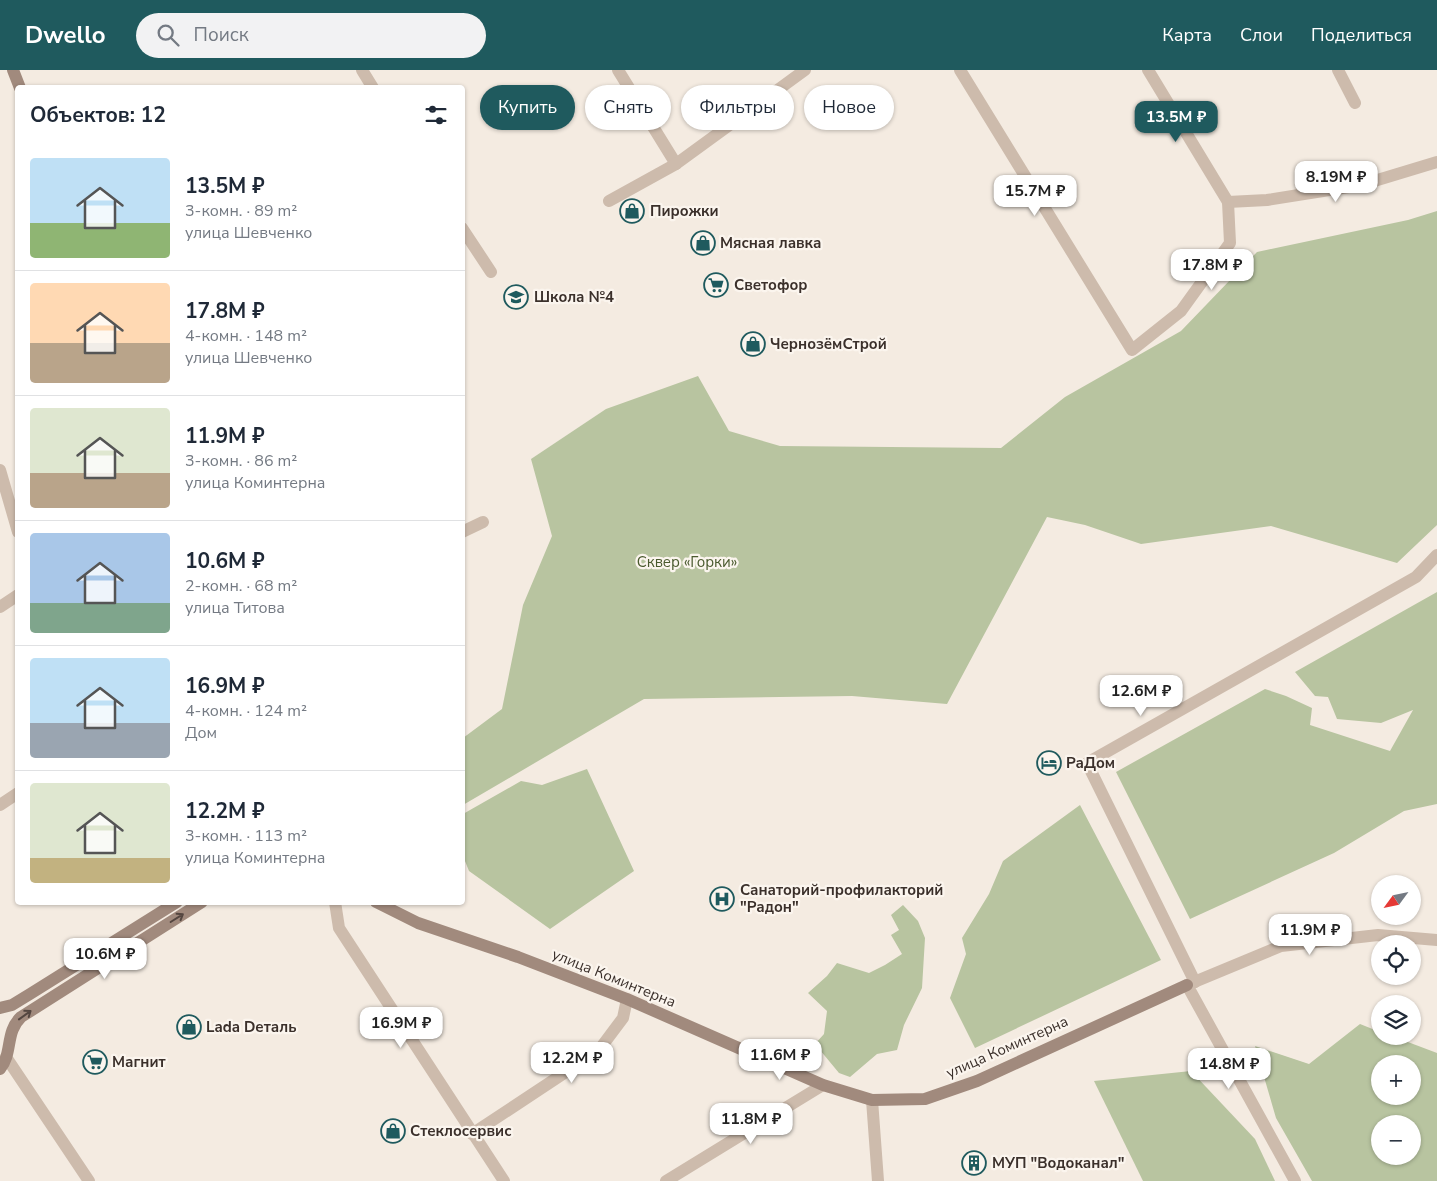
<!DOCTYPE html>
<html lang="ru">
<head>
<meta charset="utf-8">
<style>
  :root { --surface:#fff; --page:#f2f2f3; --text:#1f2937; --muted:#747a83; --line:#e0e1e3; --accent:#1f5a5e }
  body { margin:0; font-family:"Nunito Sans",sans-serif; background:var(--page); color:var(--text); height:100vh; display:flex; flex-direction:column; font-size:19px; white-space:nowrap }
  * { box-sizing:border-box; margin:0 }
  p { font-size:16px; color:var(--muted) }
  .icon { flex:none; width:28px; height:28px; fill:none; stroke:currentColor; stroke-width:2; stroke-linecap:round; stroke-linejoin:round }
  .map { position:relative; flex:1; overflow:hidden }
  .side { position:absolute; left:15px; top:15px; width:450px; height:820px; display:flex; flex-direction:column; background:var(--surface); border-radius:5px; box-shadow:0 1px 4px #0004 }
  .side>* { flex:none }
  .top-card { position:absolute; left:480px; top:15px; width:475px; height:45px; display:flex; gap:10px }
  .needle { width:32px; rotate:237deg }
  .buttons { position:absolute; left:1371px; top:805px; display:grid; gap:10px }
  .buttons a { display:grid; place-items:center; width:50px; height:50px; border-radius:50%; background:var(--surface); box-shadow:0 1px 4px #0004; font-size:25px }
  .price { position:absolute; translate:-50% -42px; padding:0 11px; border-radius:10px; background:#fff; color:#222; font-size:16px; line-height:32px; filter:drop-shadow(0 1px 2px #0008) }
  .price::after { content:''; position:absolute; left:50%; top:30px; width:15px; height:11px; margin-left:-8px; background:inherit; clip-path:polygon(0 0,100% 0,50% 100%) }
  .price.selected { background:var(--accent); color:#fff }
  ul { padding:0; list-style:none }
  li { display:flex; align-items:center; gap:15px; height:125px; padding:0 15px }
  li+li { border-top:1px solid var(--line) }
  li span { display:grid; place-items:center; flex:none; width:140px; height:100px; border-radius:5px; color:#555 }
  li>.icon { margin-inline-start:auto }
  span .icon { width:60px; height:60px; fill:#fffc; stroke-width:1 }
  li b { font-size:21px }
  h2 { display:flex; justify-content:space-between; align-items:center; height:60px; padding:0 15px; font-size:21px }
  .pill { padding:0 18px; border-radius:22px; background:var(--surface); box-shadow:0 1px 4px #0004; font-size:18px; line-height:45px }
  .pill.selected { background:var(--accent); color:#fff }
  header { display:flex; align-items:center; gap:30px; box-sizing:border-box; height:70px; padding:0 25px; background:var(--accent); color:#fff }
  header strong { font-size:24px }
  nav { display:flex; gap:28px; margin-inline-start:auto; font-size:18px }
  .search { width:350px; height:45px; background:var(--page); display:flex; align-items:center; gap:12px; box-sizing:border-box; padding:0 18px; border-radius:28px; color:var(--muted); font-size:19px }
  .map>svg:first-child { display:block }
</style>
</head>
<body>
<header>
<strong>Dwello</strong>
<div class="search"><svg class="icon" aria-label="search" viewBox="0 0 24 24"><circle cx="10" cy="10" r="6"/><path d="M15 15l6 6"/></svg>Поиск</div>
<nav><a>Карта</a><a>Слои</a><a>Поделиться</a></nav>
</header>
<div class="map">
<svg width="1437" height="1111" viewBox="0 0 1437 1111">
  <rect width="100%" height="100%" fill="#f4ebe1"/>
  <!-- green -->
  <g fill="#b8c4a0" fill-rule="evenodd">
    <path d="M1437,141v314l-40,38 -126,-37 -130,18 -56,-19 -38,-8 -100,187 -95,-8 -208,3 -181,106v-67l39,-29 21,-104 29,-69 -21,-77 75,-50 92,-33 31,55 51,15 221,2 64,-51 116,-66 76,-79 151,-32z"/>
    <path d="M1437,522v212l-33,7 -70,42 -144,66 -74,-147 149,-83 21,7 26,12 -2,17 80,26 23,-41 -32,13 -44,-4 -9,-22 -13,-1 -20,-24z"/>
    <path d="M587,699l47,102 -84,58 -81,-58 -6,-15v-42l58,-33 21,4z"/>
    <path d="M1080,735l81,155 -186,88 -25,-50 16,-44 -4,-16 27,-44 14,-33z"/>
    <path d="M903,835l15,16 7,17 -3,50 -18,37 -7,25 -20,4 -27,23 -11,-4 -24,-29 9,-10 3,-23 -19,-18 19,-17 10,-13 32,10 16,-8 17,-11 -11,-19 8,-5 -8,-15z"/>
    <path d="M1360,954l20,8v4h12l45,17v128h-125l-36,-63 -21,-72 54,18zM1380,994h32v32h-32zM1380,1054h32v32h-32z"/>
    <path d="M1191,1001l64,68 20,42h-132l-49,-100z"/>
  </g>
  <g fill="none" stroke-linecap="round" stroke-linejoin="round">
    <!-- street -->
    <g stroke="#cdbbac" stroke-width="12">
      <path d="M362,0l11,18"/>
      <path d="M618,0l58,94"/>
      <path d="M960,0l172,280 49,-39 49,-68 -2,-41 -80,-132"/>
      <path d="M1338,0l17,33"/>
      <path d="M609,131l67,-37 129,-94"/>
      <path d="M1228,132l39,-2 94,-15 76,-23"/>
      <path d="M462,158l29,44"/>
      <path d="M0,400l18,62"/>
      <path d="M462,462l21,-10"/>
      <path d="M0,537l18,-12"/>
      <path d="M0,735l18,-12"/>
      <path d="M335,832l4,26 165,253"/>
      <path d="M1195,912l-108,-219 329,-186 21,-22"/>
      <path d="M6,987l83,124"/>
      <path d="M872,1030l6,81"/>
      <path d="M472,1064l127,-84 24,-32 4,-19"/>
      <path d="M666,1111l157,-96"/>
      <path d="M1295,1111l-108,-196 94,-39 97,-11 59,5"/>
    </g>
    <!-- secondary -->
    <g stroke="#a18a7d" stroke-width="12">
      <path d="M13,0l7,18"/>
      <path d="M376,832l42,21 100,34 109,42 196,86 49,15 53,-1 52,-18 210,-96"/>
      <path d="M0,938l12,-3 18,-11 147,-92"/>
      <path d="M0,999c13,-16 5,-37 21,-52l181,-115"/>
    </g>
  </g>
  <!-- one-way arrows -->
  <defs><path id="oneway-shaft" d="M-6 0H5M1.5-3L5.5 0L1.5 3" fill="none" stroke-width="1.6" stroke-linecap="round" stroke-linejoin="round" transform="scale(1.25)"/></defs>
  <g stroke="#544640">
    <use href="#oneway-shaft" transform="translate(177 848) rotate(-32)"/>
    <use href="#oneway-shaft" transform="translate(25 945) rotate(-36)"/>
  </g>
  <!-- icons -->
  <defs>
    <g id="shop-ring" transform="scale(1.25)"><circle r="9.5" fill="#fbf5ee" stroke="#1f5a5e" stroke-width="1.5"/><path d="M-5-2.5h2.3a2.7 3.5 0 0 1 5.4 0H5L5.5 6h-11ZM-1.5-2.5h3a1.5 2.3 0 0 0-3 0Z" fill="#1f5a5e"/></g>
    <g id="supermarket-ring" transform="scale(1.25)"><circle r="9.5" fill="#fbf5ee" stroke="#1f5a5e" stroke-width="1.5"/><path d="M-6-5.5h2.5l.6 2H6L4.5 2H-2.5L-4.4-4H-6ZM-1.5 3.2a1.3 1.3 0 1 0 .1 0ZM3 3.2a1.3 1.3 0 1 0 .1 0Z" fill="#1f5a5e"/></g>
    <g id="school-ring" transform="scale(1.25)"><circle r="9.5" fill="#fbf5ee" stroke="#1f5a5e" stroke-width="1.5"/><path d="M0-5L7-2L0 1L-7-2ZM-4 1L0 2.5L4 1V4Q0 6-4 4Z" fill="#1f5a5e"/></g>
    <g id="hotel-ring" transform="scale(1.25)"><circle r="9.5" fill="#fbf5ee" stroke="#1f5a5e" stroke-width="1.5"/><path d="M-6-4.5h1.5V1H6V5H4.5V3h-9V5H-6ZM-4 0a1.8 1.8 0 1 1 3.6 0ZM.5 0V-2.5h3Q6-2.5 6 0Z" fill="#1f5a5e"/></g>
    <g id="hospital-ring" transform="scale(1.25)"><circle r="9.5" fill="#fbf5ee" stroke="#1f5a5e" stroke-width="1.5"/><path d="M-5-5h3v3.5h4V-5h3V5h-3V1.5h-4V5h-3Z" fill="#1f5a5e"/></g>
    <g id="building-ring" transform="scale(1.25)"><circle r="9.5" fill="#fbf5ee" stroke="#1f5a5e" stroke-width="1.5"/><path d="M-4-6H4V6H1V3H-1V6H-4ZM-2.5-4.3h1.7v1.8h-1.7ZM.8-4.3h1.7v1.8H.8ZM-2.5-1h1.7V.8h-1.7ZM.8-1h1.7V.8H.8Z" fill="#1f5a5e"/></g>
  </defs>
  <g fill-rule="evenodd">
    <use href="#shop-ring" x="632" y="141"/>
    <use href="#shop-ring" x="703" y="173"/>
    <use href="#supermarket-ring" x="716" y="215"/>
    <use href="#school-ring" x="516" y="227"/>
    <use href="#shop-ring" x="753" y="274"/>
    <use href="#hotel-ring" x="1049" y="693"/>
    <use href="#hospital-ring" x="722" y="829"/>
    <use href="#shop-ring" x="189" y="957"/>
    <use href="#supermarket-ring" x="95" y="992"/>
    <use href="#shop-ring" x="393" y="1061"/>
    <use href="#building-ring" x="974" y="1093"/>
  </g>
  <g text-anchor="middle" stroke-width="4.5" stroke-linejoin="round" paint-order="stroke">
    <!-- poi labels -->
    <g font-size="15" font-weight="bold" fill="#3b302b" stroke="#fbf5ee" text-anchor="start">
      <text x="650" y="146">Пирожки</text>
      <text x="720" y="178">Мясная лавка</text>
      <text x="734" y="220">Светофор</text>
      <text x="534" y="232">Школа №4</text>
      <text x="770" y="279">ЧернозёмСтрой</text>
      <text x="1066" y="698">РаДом</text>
      <text x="740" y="825">Санаторий-профилакторий<tspan x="740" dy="17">"Радон"</tspan></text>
      <text x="206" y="962">Lada Dеталь</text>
      <text x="112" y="997">Магнит</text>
      <text x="410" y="1066">Стеклосервис</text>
      <text x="992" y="1098">МУП "Водоканал"</text>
    </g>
    <!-- park labels -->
    <g font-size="15" fill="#4a5a2e" stroke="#fbf5ee">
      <text x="687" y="497">Сквер «Горки»</text>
    </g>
    <!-- street labels -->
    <g font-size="15" fill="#3b302b" stroke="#fbf5ee">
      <text transform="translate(614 908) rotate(22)" y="5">улица Коминтерна</text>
      <text transform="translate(1007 977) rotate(-24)" y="5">улица Коминтерна</text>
    </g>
  </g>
</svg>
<div class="buttons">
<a><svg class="needle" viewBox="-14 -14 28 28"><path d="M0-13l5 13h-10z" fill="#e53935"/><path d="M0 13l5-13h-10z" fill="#747a83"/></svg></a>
<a><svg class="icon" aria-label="locate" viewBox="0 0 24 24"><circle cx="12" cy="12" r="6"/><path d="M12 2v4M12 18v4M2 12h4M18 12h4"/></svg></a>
<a><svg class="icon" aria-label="layers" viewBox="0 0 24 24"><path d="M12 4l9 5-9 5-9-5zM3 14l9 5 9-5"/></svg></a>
<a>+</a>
<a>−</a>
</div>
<b class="price selected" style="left:1176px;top:73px">13.5M ₽</b>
<b class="price" style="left:1336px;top:133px">8.19M ₽</b>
<b class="price" style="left:1035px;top:147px">15.7M ₽</b>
<b class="price" style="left:1212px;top:221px">17.8M ₽</b>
<b class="price" style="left:1141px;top:647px">12.6M ₽</b>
<b class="price" style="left:1310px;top:886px">11.9M ₽</b>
<b class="price" style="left:105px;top:910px">10.6M ₽</b>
<b class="price" style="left:401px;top:979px">16.9M ₽</b>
<b class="price" style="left:780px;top:1011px">11.6M ₽</b>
<b class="price" style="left:572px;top:1014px">12.2M ₽</b>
<b class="price" style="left:1229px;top:1020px">14.8M ₽</b>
<b class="price" style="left:751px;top:1075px">11.8M ₽</b>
<div class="top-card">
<a class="pill selected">Купить</a>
<a class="pill">Снять</a>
<a class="pill">Фильтры</a>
<a class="pill">Новое</a>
</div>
<section class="side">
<h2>Объектов: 12<svg class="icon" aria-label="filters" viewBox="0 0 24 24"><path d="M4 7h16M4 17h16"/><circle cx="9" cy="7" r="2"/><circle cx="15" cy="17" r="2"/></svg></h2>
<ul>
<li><span style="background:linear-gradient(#bfe0f5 65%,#8fb573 0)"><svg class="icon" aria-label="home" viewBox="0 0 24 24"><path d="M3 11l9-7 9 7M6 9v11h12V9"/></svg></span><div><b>13.5M ₽</b><p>3-комн. · 89 m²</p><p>улица Шевченко</p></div></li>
<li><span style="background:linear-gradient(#ffd9b3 60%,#b9a48a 0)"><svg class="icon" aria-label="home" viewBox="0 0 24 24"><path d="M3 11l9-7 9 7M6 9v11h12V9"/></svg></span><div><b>17.8M ₽</b><p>4-комн. · 148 m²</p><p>улица Шевченко</p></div></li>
<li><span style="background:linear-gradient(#dfe7d0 65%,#b9a48a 0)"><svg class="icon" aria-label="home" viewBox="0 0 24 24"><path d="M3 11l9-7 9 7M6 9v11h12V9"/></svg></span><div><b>11.9M ₽</b><p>3-комн. · 86 m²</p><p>улица Коминтерна</p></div></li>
<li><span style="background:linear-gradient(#a9c7e8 70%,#7fa58c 0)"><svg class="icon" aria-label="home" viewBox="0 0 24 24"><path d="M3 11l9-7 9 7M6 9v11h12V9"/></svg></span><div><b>10.6M ₽</b><p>2-комн. · 68 m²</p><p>улица Титова</p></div></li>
<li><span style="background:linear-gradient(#bfe0f5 65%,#9aa5b1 0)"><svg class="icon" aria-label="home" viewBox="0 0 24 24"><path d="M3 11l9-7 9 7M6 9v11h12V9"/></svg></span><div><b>16.9M ₽</b><p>4-комн. · 124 m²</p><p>Дом</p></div></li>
<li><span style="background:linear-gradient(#dfe7d0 75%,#c2b280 0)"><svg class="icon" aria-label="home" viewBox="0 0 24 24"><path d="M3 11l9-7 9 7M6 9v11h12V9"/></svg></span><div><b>12.2M ₽</b><p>3-комн. · 113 m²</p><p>улица Коминтерна</p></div></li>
</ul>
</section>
</div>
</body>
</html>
